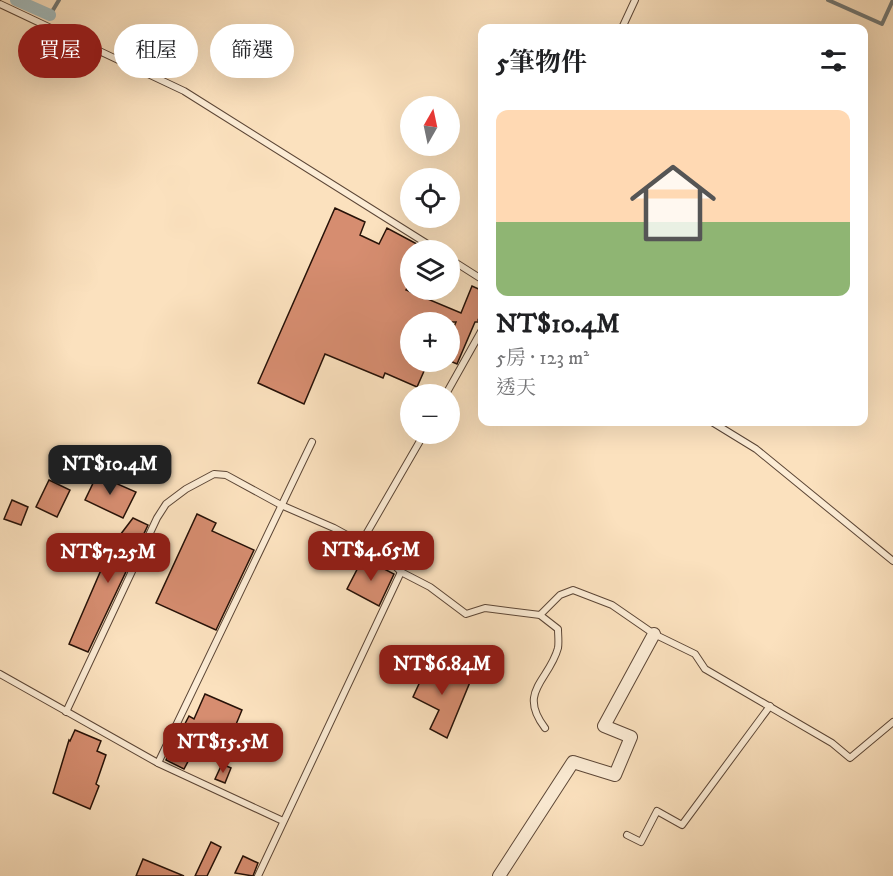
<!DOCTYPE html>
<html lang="zh-TW">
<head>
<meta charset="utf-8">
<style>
  :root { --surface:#fff; --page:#f6f6f6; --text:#202124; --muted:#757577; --line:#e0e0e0; --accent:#8f2418 }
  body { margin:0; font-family:"IM FELL DW Pica","Noto Serif TC",serif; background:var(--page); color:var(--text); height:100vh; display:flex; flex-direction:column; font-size:22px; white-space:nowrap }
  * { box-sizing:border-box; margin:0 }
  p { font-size:20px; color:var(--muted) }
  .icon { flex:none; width:33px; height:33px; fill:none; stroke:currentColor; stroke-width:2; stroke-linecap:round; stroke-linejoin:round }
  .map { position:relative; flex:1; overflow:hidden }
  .details { position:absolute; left:478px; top:24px; width:390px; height:402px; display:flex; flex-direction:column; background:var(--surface); border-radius:12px; box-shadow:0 6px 24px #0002 }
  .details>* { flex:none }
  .guide { position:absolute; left:18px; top:24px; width:370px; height:54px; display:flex; gap:12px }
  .needle { width:39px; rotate:9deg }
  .fabs { position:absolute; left:400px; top:96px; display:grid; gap:12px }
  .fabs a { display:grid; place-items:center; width:60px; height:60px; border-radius:50%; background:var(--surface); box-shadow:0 6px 24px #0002; font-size:30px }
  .price { position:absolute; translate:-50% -51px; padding:0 14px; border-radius:12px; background:var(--accent); color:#fff; font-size:20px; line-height:39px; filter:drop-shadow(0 2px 3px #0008) }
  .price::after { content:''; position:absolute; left:50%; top:36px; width:18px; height:14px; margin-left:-9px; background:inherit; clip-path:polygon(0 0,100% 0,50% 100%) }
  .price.active { background:#222; color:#fff }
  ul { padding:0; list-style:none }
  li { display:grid; align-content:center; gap:12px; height:318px; padding:0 18px }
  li+li { border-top:2px solid var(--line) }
  li span { display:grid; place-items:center; height:186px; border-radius:12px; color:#555 }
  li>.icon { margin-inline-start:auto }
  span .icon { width:108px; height:108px; fill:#fffc; stroke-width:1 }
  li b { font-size:26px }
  h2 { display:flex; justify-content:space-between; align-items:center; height:72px; padding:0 18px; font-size:26px }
  .tag { padding:0 21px; border-radius:27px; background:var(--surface); box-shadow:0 6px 24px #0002; font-size:21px; line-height:54px }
  .tag.active { background:var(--accent); color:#fff }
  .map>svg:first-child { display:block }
</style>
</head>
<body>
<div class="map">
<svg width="893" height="876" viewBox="0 0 893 876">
  <rect width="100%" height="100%" fill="#fbe1be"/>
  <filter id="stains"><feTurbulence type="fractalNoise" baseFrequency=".00333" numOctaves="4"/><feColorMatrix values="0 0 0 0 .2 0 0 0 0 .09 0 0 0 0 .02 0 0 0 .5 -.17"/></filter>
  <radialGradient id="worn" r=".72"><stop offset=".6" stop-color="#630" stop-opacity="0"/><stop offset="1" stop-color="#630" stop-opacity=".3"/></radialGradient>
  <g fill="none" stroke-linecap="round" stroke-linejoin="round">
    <!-- stream -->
    <g stroke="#717774" stroke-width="4">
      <path d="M828,0l54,24 11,-24"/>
      <path d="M50,15l9,-15"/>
    </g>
    <!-- canal -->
    <path stroke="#a3bbbc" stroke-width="12" d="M16,0l34,15"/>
  </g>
  <!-- building -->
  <g fill="#d68d70" stroke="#271208" stroke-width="1.5">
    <path d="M335,208l30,14 -5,13 19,9 8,-16 41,22h-17v32l-5,8 55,23 11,-27 11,5v17l-5,12 5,2h-8l-18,42 -7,-3v-25l6,-14h-45v40h17l-11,25 -32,-14 -2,5 -58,-24 -21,50 -46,-21z"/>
    <path d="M97,475l39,17 -13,26 -38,-18z"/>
    <path d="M49,480l21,10 -13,27 -21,-10z"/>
    <path d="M12,500l16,7 -7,18 -17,-6z"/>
    <path d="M197,514l19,9 -4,8 42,19 -38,80 -60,-27z"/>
    <path d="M133,518l15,7 -60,127 -19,-8 42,-97z"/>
    <path d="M363,558l31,16 -15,32 -32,-17z"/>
    <path d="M429,662l41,20 -23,56 -17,-9 9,-19 -26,-13z"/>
    <path d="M205,694l37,16 -10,24 -24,-10 -24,45 -18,-9 23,-44 5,3z"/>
    <path d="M75,730l26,11 -4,10 9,4 -10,29 3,2 -9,23 -37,-16 16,-53 1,1z"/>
    <path d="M222,764l9,4 -6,15 -10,-4z"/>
    <path d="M211,842l10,5 -14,29h-12z"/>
    <path d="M243,856l15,7 -5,13 -18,-3z"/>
    <path d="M143,859l41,17h-48z"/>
  </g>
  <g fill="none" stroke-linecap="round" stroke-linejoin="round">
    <!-- service casing -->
    <g stroke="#5c4636" stroke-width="8">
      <g id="service">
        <path d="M0,4l184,87 253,159"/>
        <path d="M622,28l13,-28"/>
        <path d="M450,259l33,21"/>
        <path d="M446,394l37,-66"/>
        <path d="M712,422l44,27 137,112"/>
        <path d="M361,543l63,-109"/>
        <path d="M540,615l20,-20 13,-5 39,15 42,29 41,20 10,15 127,74 18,15 43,-36"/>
        <path d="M0,674l158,89 125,58"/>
        <path d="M66,712l91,-194 9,-14 20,-15 28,-15 12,1 55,30 53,23 51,28 16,16 29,15 36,27 19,-6 55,7 18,14c0,6 1,13 0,19 -9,33 -41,43 -13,80"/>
        <path d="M158,763l154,-321"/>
        <path d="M627,835l14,7 16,-31 25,14 88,-119"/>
        <path d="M258,876l143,-304"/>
      </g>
    </g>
    <!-- minor casing -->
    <g stroke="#5c4636" stroke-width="14">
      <path id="minor" d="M499,876l74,-114 42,13 16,-38 -27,-11 50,-92"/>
    </g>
    <!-- service -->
    <use href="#service" stroke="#fcecd5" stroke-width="6"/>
    <!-- minor -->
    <use href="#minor" stroke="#fcecd5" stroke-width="12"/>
  </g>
  <rect width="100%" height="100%" filter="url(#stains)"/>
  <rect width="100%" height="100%" fill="url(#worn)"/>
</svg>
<div class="fabs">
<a><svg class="needle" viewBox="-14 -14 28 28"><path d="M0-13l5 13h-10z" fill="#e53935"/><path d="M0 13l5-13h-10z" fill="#757577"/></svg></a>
<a><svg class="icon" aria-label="locate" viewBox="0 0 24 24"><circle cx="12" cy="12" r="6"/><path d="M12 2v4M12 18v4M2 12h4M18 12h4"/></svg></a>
<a><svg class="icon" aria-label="layers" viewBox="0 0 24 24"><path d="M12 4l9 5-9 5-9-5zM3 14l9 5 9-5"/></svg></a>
<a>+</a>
<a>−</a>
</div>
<b class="price active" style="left:110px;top:496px">NT$10.4M</b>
<b class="price" style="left:371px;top:582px">NT$4.65M</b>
<b class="price" style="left:108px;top:584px">NT$7.25M</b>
<b class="price" style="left:442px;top:696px">NT$6.84M</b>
<b class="price" style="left:223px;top:774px">NT$15.5M</b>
<div class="guide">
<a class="tag active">買屋</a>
<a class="tag">租屋</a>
<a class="tag">篩選</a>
</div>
<section class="details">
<h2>5筆物件<svg class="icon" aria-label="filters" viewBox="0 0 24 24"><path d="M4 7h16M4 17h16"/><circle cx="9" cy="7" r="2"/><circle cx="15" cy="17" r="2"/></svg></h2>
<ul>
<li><span style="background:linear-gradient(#ffd9b3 60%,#8fb573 0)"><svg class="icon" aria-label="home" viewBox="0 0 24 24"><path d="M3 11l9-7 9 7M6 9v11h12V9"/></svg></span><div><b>NT$10.4M</b><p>5房 · 123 m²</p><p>透天</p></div></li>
</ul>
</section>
</div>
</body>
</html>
